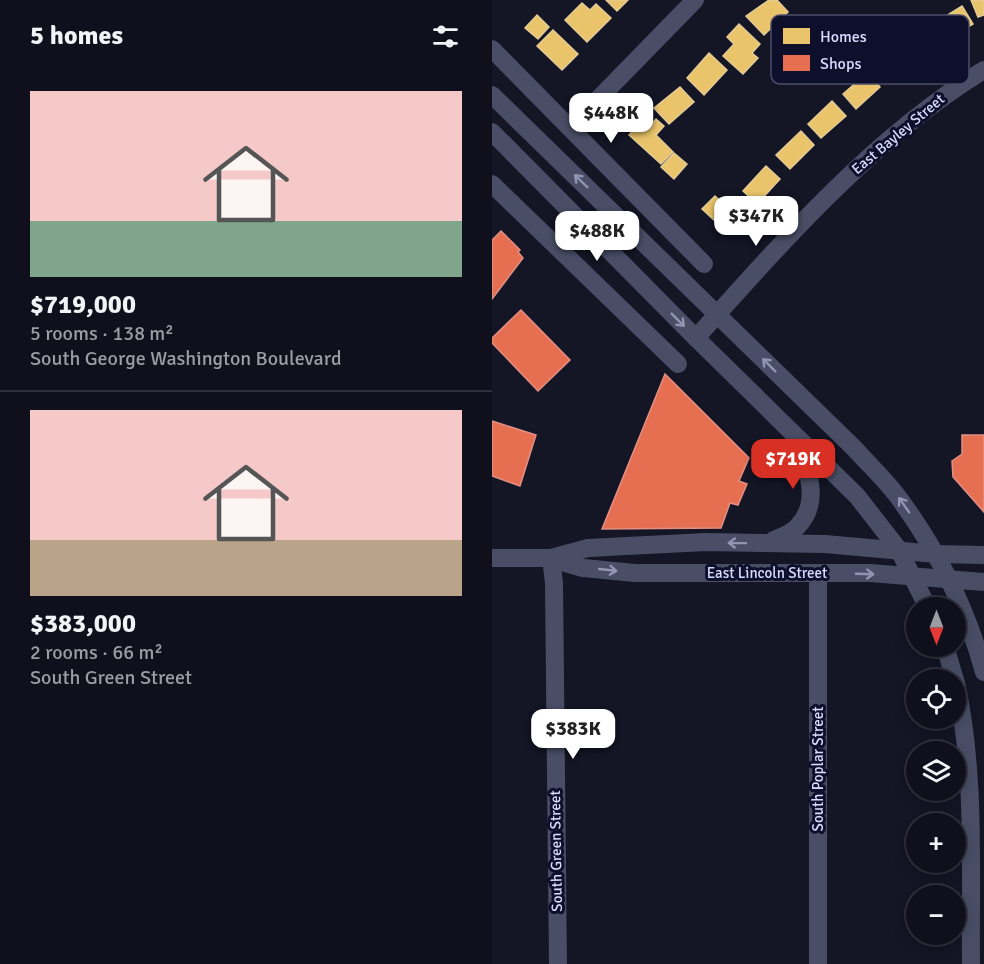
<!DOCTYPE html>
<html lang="en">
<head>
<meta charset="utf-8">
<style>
  :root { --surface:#0f101c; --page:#181925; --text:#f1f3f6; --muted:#9b9da3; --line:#2f303b; --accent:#d93025 }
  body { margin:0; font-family:Signika,sans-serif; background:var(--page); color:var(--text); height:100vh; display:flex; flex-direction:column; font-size:22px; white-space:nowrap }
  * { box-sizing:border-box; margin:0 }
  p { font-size:20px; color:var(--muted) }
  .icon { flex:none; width:33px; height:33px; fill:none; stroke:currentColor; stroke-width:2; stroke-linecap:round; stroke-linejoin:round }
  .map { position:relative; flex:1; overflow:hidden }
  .side { display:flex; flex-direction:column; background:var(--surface); width:492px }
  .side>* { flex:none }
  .needle { width:39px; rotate:180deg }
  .tools { position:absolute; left:414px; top:597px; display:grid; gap:12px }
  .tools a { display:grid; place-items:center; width:60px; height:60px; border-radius:50%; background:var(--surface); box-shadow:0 3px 15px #0003,0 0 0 2px var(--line); font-size:30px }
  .price { position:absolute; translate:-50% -51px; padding:0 14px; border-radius:12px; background:#fff; color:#222; font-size:20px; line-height:39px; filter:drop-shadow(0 2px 3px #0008) }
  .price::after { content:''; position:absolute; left:50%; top:36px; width:18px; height:14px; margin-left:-9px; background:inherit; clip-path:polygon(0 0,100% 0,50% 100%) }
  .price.on { background:var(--accent); color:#fff }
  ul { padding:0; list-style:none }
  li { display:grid; align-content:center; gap:12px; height:318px; padding:0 30px }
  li+li { border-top:2px solid var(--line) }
  li span { display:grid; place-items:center; height:186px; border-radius:0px; color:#555 }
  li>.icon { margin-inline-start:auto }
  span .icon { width:108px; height:108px; fill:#fffc; stroke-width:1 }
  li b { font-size:26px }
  h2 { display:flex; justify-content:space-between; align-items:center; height:72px; padding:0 30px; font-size:26px }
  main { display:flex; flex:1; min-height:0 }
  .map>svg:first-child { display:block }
</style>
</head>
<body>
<main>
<section class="side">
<h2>5 homes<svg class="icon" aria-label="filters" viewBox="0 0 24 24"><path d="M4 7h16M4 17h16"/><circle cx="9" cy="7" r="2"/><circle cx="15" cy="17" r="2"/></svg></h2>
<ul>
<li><span style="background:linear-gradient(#f6c9c9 70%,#7fa58c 0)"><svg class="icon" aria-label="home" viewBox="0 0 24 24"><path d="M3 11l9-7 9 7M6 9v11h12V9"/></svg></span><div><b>$719,000</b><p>5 rooms · 138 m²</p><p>South George Washington Boulevard</p></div></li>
<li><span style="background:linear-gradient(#f6c9c9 70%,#b9a48a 0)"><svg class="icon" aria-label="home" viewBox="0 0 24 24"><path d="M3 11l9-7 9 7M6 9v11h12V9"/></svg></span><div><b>$383,000</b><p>2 rooms · 66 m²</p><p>South Green Street</p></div></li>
</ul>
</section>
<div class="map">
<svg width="492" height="964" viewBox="0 0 492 964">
  <rect width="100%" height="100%" fill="#141525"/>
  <!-- homes -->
  <g fill="#e9c46a" stroke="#e4cb97" stroke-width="1.5">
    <path d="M114,0h22l-11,11z"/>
    <path d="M277,0h8l11,12 -24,23 -18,-19z"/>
    <path d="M479,0h13v15l-6,2z"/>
    <path d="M90,3l8,7 6,-6 15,14 -24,24 -22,-22z"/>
    <path d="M470,6l11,18 -30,18 -10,-18z"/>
    <path d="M45,15l12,12 -11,12 -13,-11z"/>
    <path d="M247,24l21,20 -8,9 6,5 -15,16 -20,-18 11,-12 -7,-7z"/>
    <path d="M61,30l25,24 -16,16 -25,-24z"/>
    <path d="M217,53l18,17 -23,25 -17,-17z"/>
    <path d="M375,73l13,14 -24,22 -13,-15z"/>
    <path d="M188,87l14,15 -25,22 -15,-16z"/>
    <path d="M340,101l14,15 -25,22 -13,-14z"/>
    <path d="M164,119l8,7 -8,9 17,17 -12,12 -32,-29 14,-15 7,6z"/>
    <path d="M309,131l13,14 -24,24 -14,-14z"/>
    <path d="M182,153l13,11 -13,15 -13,-12z"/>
    <path d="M274,166l14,13 -23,25 -14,-13z"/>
    <path d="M223,196l25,23 -13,13 -25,-23z"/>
  </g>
  <!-- shops -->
  <g fill="#e76f51" stroke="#e29085" stroke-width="1.5">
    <path d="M9,231l19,19 -2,2 5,6 -31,41v-59z"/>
    <path d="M29,310l49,50 -32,31 -46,-48v-5z"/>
    <path d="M173,374l84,84 -10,23 8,3 -9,21 -8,-2 -9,25 -119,1z"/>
    <path d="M0,421l44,14 -16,51 -28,-10z"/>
    <path d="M470,435h22v77l-31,-35 -1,-16 10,-7z"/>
  </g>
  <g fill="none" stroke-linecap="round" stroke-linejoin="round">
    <!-- minor -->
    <g stroke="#494e66" stroke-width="18">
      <path d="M0,49l212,215"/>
      <path d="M0,95l363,354c15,17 33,33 46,52 38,52 66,109 83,171"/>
      <path d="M78,128l125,-128"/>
      <path d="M0,132l204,206 161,158 42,54 29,58"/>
      <path d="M0,184l186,180"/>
      <path d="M204,338c85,-95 179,-202 288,-268"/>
      <path d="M280,541c8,-4 19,-7 25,-14 26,-26 9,-61 -2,-89"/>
      <path d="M0,558h59l37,-10 118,-6 119,2 111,10 48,1"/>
      <path d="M59,558l3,25 4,381"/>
      <path d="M60,559l31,9 52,5h235l114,9"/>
      <path d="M326,573v391"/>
      <path d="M453,646l10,34"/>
      <path d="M464,683c20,92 14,188 15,281"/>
    </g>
  </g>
  <!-- one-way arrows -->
  <defs><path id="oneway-shaft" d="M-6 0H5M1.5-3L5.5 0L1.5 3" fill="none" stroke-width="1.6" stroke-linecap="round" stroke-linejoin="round" transform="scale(1.5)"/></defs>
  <g stroke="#9095b2">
    <use href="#oneway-shaft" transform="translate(89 181) rotate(-136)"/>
    <use href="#oneway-shaft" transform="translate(186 320) rotate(45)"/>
    <use href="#oneway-shaft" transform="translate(277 365) rotate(-135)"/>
    <use href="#oneway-shaft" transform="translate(412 505) rotate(-125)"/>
    <use href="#oneway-shaft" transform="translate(245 543) rotate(-179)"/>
    <use href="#oneway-shaft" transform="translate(116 570) rotate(6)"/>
    <use href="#oneway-shaft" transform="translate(373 574) rotate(2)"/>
  </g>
  <g text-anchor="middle" stroke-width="6" stroke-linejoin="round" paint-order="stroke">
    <!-- street labels -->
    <g font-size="15" fill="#d8dcff" stroke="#0e0f2b">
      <text transform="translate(406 134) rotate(-40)" y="5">East Bayley Street</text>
      <text x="275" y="578">East Lincoln Street</text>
      <text transform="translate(326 769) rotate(-90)" y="5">South Poplar Street</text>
      <text transform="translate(64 851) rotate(-91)" y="5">South Green Street</text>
    </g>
  </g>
  <!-- legend -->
  <rect x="279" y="15" width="198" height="69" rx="9" fill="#0e0f2b" stroke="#4b4c6b" stroke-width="1.5"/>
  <rect x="291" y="28" width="27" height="16" fill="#e9c46a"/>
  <rect x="291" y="55" width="27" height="16" fill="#e76f51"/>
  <g font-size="16" fill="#d8dcff">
    <text x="328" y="42">Homes</text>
    <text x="328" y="69">Shops</text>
  </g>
</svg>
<div class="tools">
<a><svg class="needle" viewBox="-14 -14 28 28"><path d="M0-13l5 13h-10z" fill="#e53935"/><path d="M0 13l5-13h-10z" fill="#9b9da3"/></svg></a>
<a><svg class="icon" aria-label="locate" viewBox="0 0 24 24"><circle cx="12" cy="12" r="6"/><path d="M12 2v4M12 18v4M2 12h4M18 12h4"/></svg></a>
<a><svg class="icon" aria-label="layers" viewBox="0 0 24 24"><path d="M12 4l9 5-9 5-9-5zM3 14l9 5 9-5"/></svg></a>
<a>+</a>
<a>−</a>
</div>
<b class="price" style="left:119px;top:144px">$448K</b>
<b class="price" style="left:264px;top:247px">$347K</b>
<b class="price" style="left:105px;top:262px">$488K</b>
<b class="price on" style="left:301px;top:490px">$719K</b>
<b class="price" style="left:81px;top:760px">$383K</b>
</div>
</main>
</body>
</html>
